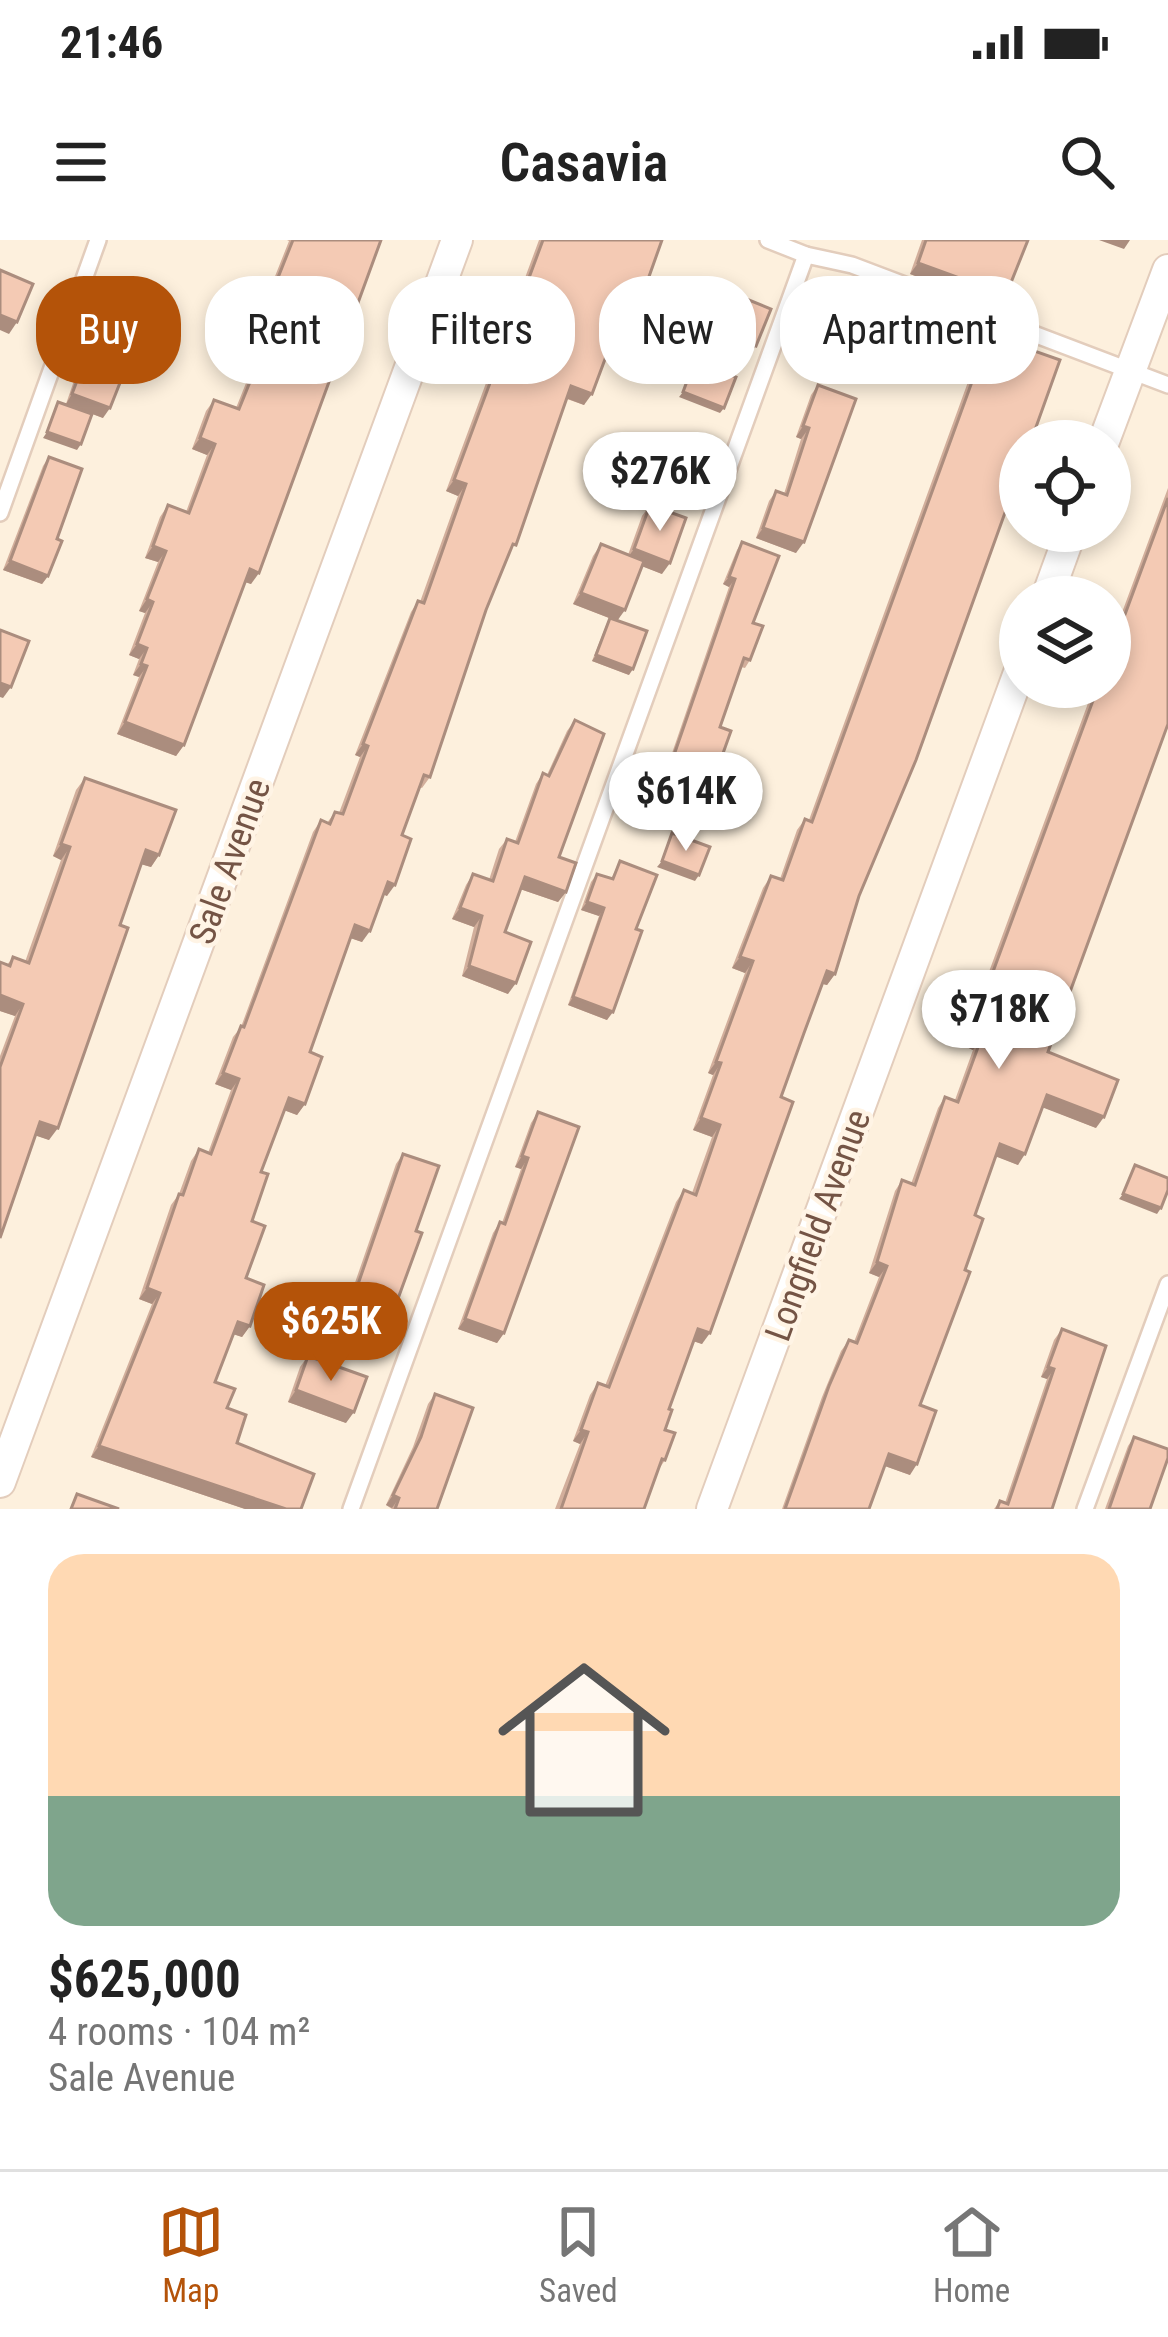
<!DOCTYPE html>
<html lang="en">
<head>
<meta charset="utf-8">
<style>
  :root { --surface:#fff; --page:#f2f2f2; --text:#222; --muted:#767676; --line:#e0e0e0; --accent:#b45309 }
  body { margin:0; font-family:"Roboto Condensed",sans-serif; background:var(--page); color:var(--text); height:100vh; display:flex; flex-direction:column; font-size:45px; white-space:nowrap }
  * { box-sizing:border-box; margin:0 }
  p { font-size:39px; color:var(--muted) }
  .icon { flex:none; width:66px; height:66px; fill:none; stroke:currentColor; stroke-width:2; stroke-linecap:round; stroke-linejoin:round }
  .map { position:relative; height:1269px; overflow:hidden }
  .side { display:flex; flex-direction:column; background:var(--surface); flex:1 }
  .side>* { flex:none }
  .hud { position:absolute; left:36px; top:36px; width:1098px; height:108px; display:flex; gap:24px }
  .controls { position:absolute; left:999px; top:180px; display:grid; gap:24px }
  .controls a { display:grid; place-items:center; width:132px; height:132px; border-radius:50%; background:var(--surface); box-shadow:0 6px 18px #0003; font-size:60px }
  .price { position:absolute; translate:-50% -102px; padding:0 27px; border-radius:42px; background:#fff; color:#222; font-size:39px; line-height:78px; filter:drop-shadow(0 3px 6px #0008) }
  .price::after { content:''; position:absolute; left:50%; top:72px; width:36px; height:27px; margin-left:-18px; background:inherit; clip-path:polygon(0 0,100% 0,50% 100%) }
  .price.active { background:var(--accent); color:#fff }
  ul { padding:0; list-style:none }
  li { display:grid; align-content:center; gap:24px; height:636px; padding:0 48px }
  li+li { border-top:3px solid var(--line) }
  li span { display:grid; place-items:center; height:372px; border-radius:36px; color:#555 }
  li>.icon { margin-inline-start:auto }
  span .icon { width:216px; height:216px; fill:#fffc; stroke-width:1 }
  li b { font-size:51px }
  .tag { padding:0 42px; border-radius:48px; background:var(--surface); box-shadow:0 6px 18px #0003; font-size:42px; line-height:108px }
  .tag.active { background:var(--accent); color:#fff }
  .status { display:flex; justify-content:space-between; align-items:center; height:84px; padding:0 60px; background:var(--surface); direction:ltr }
  .status svg { height:33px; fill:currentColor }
  header { display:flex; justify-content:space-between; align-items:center; height:156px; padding:0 48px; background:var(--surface); font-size:54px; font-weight:600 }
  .dock { display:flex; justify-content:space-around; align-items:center; height:168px; border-top:3px solid var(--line); background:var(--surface); font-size:33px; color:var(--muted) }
  .dock a { display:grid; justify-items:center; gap:6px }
  .dock .active { color:var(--accent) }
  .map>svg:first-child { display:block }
</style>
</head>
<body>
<div class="status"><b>21:46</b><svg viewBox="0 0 49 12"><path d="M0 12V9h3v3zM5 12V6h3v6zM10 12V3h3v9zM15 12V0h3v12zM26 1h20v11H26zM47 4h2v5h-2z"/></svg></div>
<header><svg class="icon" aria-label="menu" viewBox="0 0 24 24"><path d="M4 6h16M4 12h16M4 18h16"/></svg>Casavia<svg class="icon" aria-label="search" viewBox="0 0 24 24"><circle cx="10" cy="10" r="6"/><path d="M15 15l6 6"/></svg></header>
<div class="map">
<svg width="1168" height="1269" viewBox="0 0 1168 1269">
  <rect width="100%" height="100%" fill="#fdf0dd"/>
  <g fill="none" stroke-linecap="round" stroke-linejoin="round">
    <!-- lane casing -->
    <g stroke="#e3cdbc" stroke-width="20">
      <g id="lane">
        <path d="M768,0l38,15 46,10 316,120"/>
        <path d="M0,273l98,-273"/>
        <path d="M351,1269l455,-1254"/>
        <path d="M1085,1269l83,-225"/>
      </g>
    </g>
    <!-- street casing -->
    <g stroke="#e3cdbc" stroke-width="34">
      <g id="street">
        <path d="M1104,201l64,-171"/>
        <path d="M1047,357l24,-66"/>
        <path d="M0,1242l457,-1242"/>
        <path d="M712,1269l308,-839"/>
      </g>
    </g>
    <!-- lane -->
    <use href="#lane" stroke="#fff" stroke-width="15"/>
    <!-- street -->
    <use href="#street" stroke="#fff" stroke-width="30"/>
  </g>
  <!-- wall -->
  <g fill="#d2ae9b">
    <path d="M287,0h94l-130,344 -6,-2 -61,163 -8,11 -59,-22 22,-57 -6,-2 6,-16 -10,-4 16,-42 -6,-2 19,-49 -13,-4 15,-41 8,-12 18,7 21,-57 -15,-6 14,-38 8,-11 22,8 18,-45 -47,-17 17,-48 8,-11 34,12 23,-58z"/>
    <path d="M539,0h123l-21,59 -8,11 -8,-3 -41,98 -17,-6 -59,157 -22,54 -56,167 -8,11 -3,-1 -17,48 -15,61 -4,-2 -21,48 -11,-4 -41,114 -5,52 -8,11 -13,-5 -23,62 -9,49 -6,57 4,48 -8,11 -9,-3 -18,48 12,26 10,35 64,66h-56l-154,-52 61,-153 -13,-5 32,-94 8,-11 12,-33 8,-12 9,4 23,-63 -16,-6 18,-47 8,-10 72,-195 8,-12 6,3 8,-11 4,1 21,-56 -5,-2 56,-143 7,-11 2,1 38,-106 -12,-5z"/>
    <path d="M922,0h106l-30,67 -88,-33z"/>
    <path d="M109,69l-6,109 -37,-14 13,-38 7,-9h2l15,-38z"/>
    <path d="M989,95l-130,561 -24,78 -8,11 -4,-1 -42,113 -79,247 -9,-3 -24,68 -4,21v30l-8,12 -13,37h-89l25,-65 -7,-3 17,-46 8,-12 7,3 71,-184 8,-12 8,3 20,-56 -19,-7 20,-55 -5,-2 37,-100 -13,-5 31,-80 8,-12 9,3 17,-49 8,-11 4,1 172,-474z"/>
    <path d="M818,145l-22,168 -40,-15 13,-37 7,-10 8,3 17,-55 -5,-2 15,-42z"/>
    <path d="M49,217l8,82 -9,37 -6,8 -39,-14 40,-104z"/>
    <path d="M1168,248v236l-120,328 48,76 -53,-21 -25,58 -22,-9 -21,59 -10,55 -45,135 -10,70 -25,-9 -16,43h-87l40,-112 19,-46 8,-11 5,2 25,-65 -10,-4 26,-82 7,-11 9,4 27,-76 7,-11 10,3 18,-50 -11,-5 132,-358h16v-42z"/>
    <path d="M650,265l12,69 -20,-8 -24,54 11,55 -37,-14 17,-43 -36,-14 20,-48 8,-12 27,11 14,-39z"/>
    <path d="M742,302l11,81 -3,37 -5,8 -4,-1 -21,60 -3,43 -5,7 -43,-15 60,-175 -6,-3 14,-34z"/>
    <path d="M575,480l-16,137 7,35 -8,10 -38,-13 -15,43 3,62 -46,-18 12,-49 -22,-8 14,-34 7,-11 16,6 10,-31 8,-10 8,3 21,-58 7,-11 4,2 20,-44z"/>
    <path d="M85,538l74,77 -8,12 -10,-3 -92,276 -14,-5 -35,103v-182l15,-40 -15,-5v-49l7,3 6,-8 12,5 36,-102 -8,-4 23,-66z"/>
    <path d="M620,621l16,68 -29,91 -39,-15 31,-89 -18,-6 10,-28 6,-8 14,5z"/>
    <path d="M538,872l-34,221 -7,10 -39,-14 35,-96 7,-11 2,1 19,-54 -6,-2 16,-44z"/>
    <path d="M403,914l13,77 -27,83 -40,-14 47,-136z"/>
    <path d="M1062,1089l-10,180h-58l6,-8 5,2 42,-124 -6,-2 13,-37z"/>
    <path d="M308,1116l38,67 -58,-21 12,-35z"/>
    <path d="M435,1154l2,115h-45l-6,-4 27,-58 15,-43z"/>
    <path d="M1134,1197l16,72h-45l23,-63z"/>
  </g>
  <!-- shaded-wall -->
  <g fill="#ab8d7e">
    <path d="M1099,0h31l-6,9z"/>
    <path d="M918,23l88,32 -8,12 -88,-33z"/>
    <path d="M629,55l12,4 -8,11 -12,-4z"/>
    <path d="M0,75l17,7 -8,12 -9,-4z"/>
    <path d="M822,76l33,11 -4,6 -33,-11z"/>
    <path d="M724,93l32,13 -4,5 -32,-12z"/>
    <path d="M215,94l47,18 -8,11 -47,-17z"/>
    <path d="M571,146l21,8 -8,11 -21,-8z"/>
    <path d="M683,152l41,16 -4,5 -41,-16z"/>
    <path d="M72,154l38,14 -7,10 -37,-14z"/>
    <path d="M803,186l6,2 -8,11 -5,-2z"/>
    <path d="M47,192l34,12 -4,6 -34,-12z"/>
    <path d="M200,198l15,6 -8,11 -15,-6z"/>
    <path d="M454,240l12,4 -8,12 -12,-5z"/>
    <path d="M605,242l37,12 -4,6 -37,-12z"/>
    <path d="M763,288l41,14 -8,11 -40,-15z"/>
    <path d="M153,306l13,5 -8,11 -13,-4z"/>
    <path d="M634,309l36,14 -8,11 -36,-14z"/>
    <path d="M10,321l38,15 -6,8 -39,-14z"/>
    <path d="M250,329l9,4 -8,11 -9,-3z"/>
    <path d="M729,337l6,2 -6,8 -6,-3z"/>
    <path d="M581,353l44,17 -8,11 -44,-17z"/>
    <path d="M147,359l6,3 -8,11 -6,-2z"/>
    <path d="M137,404l10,4 -8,11 -10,-4z"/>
    <path d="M596,415l37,14 -4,6 -37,-14z"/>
    <path d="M141,424l6,2 -8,11 -6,-2z"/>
    <path d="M0,443l11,4 -8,11 -3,-1z"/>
    <path d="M125,482l59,23 -8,11 -59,-22z"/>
    <path d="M363,504l5,2 -8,11 -5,-2z"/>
    <path d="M674,515l43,15 -5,7 -43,-15z"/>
    <path d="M61,604l9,3 -9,13 -8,-4z"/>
    <path d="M146,610l13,5 -8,12 -14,-4z"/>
    <path d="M662,621l37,14 -4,6 -38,-14z"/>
    <path d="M525,637l41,15 -8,10 -41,-14z"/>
    <path d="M388,642l7,3 -8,11 -7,-3z"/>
    <path d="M587,662l17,6 -5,8 -18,-6z"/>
    <path d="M460,668l22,8 -8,11 -22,-8z"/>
    <path d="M355,685l15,6 -8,11 -15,-5z"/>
    <path d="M740,717l13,4 -8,12 -13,-5z"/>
    <path d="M469,726l47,17 -8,11 -46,-18z"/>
    <path d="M827,731l8,3 -8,11 -8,-2z"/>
    <path d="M0,755l23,9 -8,12 -15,-5z"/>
    <path d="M573,757l40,15 -6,8 -39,-15z"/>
    <path d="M970,794l11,5 -8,11 -11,-5z"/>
    <path d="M716,822l5,1 -8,12 -5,-2z"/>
    <path d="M223,833l16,6 -8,11 -16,-6z"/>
    <path d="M1047,855l57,22 -8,11 -57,-22z"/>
    <path d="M289,858l16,6 -8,11 -16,-6z"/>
    <path d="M701,878l19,7 -8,12 -19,-7z"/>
    <path d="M40,882l18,6 -9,12 -18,-6z"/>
    <path d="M1000,904l25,10 -7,11 -26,-10z"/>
    <path d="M522,916l6,2 -7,11 -6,-2z"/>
    <path d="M1123,954l38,14 -4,6 -38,-15z"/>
    <path d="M877,1022l10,4 -8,11 -10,-4z"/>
    <path d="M147,1048l13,5 -8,11 -13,-5z"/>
    <path d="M356,1050l40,14 -7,10 -40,-14z"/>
    <path d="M465,1079l39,14 -7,10 -39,-14z"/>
    <path d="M238,1082l12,4 -8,11 -12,-4z"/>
    <path d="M698,1089l12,4 -8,11 -12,-4z"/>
    <path d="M1048,1127l6,2 -7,10 -6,-2z"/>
    <path d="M296,1150l58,22 -8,11 -58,-21z"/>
    <path d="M581,1190l7,2 -8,12 -7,-3z"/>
    <path d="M99,1206l187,63h-41l-154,-52z"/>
    <path d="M889,1214l28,10 -7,11 -28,-10z"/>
    <path d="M393,1255l6,3 -7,10 -6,-3z"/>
  </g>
  <!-- building -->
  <g fill="#f4cab4" stroke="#ab8d7e" stroke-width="3">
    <path d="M293,0h88l-122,333 -9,-4 -66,176 -59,-23 22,-56 -6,-2 6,-16 -10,-4 16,-42 -6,-3 19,-48 -13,-5 15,-41 21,8 26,-69 -15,-6 14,-38 25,9 23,-57 -47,-18 17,-47 37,13z"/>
    <path d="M543,0h119l-21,59 -12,-4 -37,99 -21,-8 -55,159 -3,-1 -27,66 -56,167 -6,-2 -22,60 9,4 -16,46 -7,-3 -18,49 -15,-6 -45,127 12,5 -17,47 -16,-6 -28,74 7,2 -16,47 13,5 -19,52 18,7 -14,41 -12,-4 -23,60 20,7 -8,19 19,7 -9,28 77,31 -13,35h-15l-187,-63 61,-153 -13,-5 32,-94 4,1 16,-46 12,5 28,-75 -16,-6 18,-47 3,1 77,-207 9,4 5,-12 8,2 25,-68 -5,-2 55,-143 6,2 42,-119 -12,-4z"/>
    <path d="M926,0h102l-22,55 -88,-32z"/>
    <path d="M0,30l33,14 -16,38 -17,-7z"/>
    <path d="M833,46l32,11 -10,30 -33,-11z"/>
    <path d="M739,56l32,13 -15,37 -32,-13z"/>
    <path d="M109,69l35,13 -34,86 -38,-14 14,-37 5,1z"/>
    <path d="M989,95l71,25 -29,81h-11v30l-104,289 -57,136 -24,78 -8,-3 -23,62 -23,64 12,5 -83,231 -12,-4 -29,80 3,1 -7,20 10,3 -10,27 -3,-1 -18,50h-83l27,-77 -7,-2 17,-47 11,4 75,-197 12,5 24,-70 -19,-7 20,-55 -5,-1 37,-101 -13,-4 31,-81 12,4 22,-61 7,3z"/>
    <path d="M695,120l41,17 -12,31 -41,-16z"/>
    <path d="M818,145l38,14 -52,143 -41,-14 13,-37 11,4 22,-67 -6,-2z"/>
    <path d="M58,162l34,12 -11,30 -34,-12z"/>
    <path d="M621,199l37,15 -16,40 -37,-12z"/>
    <path d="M49,217l33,12 -25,70 5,2 -14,35 -38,-15z"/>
    <path d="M1168,258v226l-120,328 70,28 -14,37 -57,-22 -22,59 -25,-10 -25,71 8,4 -18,51 5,2 -50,133 16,6 -19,53 -28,-10 -20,55h-84l44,-123 20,-46 8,3 30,-77 -10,-4 25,-82 13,5 30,-88 13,5 23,-63 -11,-5 128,-347h12v-32z"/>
    <path d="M650,265l36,13 -16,45 -36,-14z"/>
    <path d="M742,302l37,14 -26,67 10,3 -13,34 -6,-2 -24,69 11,4 -14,39 -43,-15 61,-176 -6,-2z"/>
    <path d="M601,304l43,17 -19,49 -44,-17z"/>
    <path d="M610,378l37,13 -14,38 -37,-14z"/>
    <path d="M0,390l29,11 -18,46 -11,-4z"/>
    <path d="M575,480l29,14 -45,123 17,6 -10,29 -41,-15 -20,55 26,10 -15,41 -47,-17 13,-50 -22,-8 13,-34 20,7 14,-42 11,4 25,-70 6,3z"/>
    <path d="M85,538l91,32 -17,45 -13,-5 -26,75 8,3 -70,200 -18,-6 -40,116v-171l23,-63 -23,-9v-33l10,4 3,-9 16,6 41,-116 -9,-3z"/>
    <path d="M672,593l38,14 -11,28 -37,-14z"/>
    <path d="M620,621l37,14 -21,54 6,2 -29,81 -40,-15 31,-89 -17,-6 10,-28 16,5z"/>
    <path d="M538,872l41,15 -75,206 -39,-14 35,-97 5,2 23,-66 -6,-2z"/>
    <path d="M403,914l36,12 -23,65 6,2 -26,71 -40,-14z"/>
    <path d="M1135,925l33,13v12l-7,18 -38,-14z"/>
    <path d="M1062,1089l44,17 -54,163h-55l3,-8 8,3 46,-135 -6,-2z"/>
    <path d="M308,1116l59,21 -13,35 -58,-22z"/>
    <path d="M435,1154l38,14 -36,101h-42l4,-11 -6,-3 28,-58z"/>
    <path d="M1134,1197l34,12v9l-18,51h-41z"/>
    <path d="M77,1254l42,15h-48z"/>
  </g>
  <g text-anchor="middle" stroke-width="9" stroke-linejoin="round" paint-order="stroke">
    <!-- street labels -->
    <g font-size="36" fill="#745445" stroke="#fff4e5">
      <text transform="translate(229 621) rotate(-70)" y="13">Sale Avenue</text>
      <text transform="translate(817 985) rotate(-70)" y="13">Longfield Avenue</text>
    </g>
  </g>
</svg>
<div class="controls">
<a><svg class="icon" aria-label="locate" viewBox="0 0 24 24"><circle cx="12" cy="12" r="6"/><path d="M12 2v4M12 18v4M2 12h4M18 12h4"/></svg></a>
<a><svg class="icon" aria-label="layers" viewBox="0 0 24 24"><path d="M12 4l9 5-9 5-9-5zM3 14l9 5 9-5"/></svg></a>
</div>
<b class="price" style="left:660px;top:294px">$276K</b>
<b class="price" style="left:686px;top:614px">$614K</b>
<b class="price" style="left:999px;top:832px">$718K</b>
<b class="price active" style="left:331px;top:1144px">$625K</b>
<div class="hud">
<a class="tag active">Buy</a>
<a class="tag">Rent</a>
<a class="tag">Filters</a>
<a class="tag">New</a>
<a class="tag">Apartment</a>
</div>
</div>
<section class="side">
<ul>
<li><span style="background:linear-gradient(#ffd9b3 65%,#7fa58c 0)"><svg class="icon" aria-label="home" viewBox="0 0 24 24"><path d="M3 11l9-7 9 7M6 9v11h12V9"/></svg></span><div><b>$625,000</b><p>4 rooms · 104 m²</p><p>Sale Avenue</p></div></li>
</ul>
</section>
<nav class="dock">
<a class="active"><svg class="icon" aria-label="map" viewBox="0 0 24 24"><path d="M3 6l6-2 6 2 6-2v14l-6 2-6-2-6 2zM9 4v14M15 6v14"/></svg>Map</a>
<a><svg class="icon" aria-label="saved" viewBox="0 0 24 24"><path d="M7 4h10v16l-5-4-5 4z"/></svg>Saved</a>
<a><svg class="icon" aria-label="home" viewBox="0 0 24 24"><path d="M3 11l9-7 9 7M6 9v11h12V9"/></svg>Home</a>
</nav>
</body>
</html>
